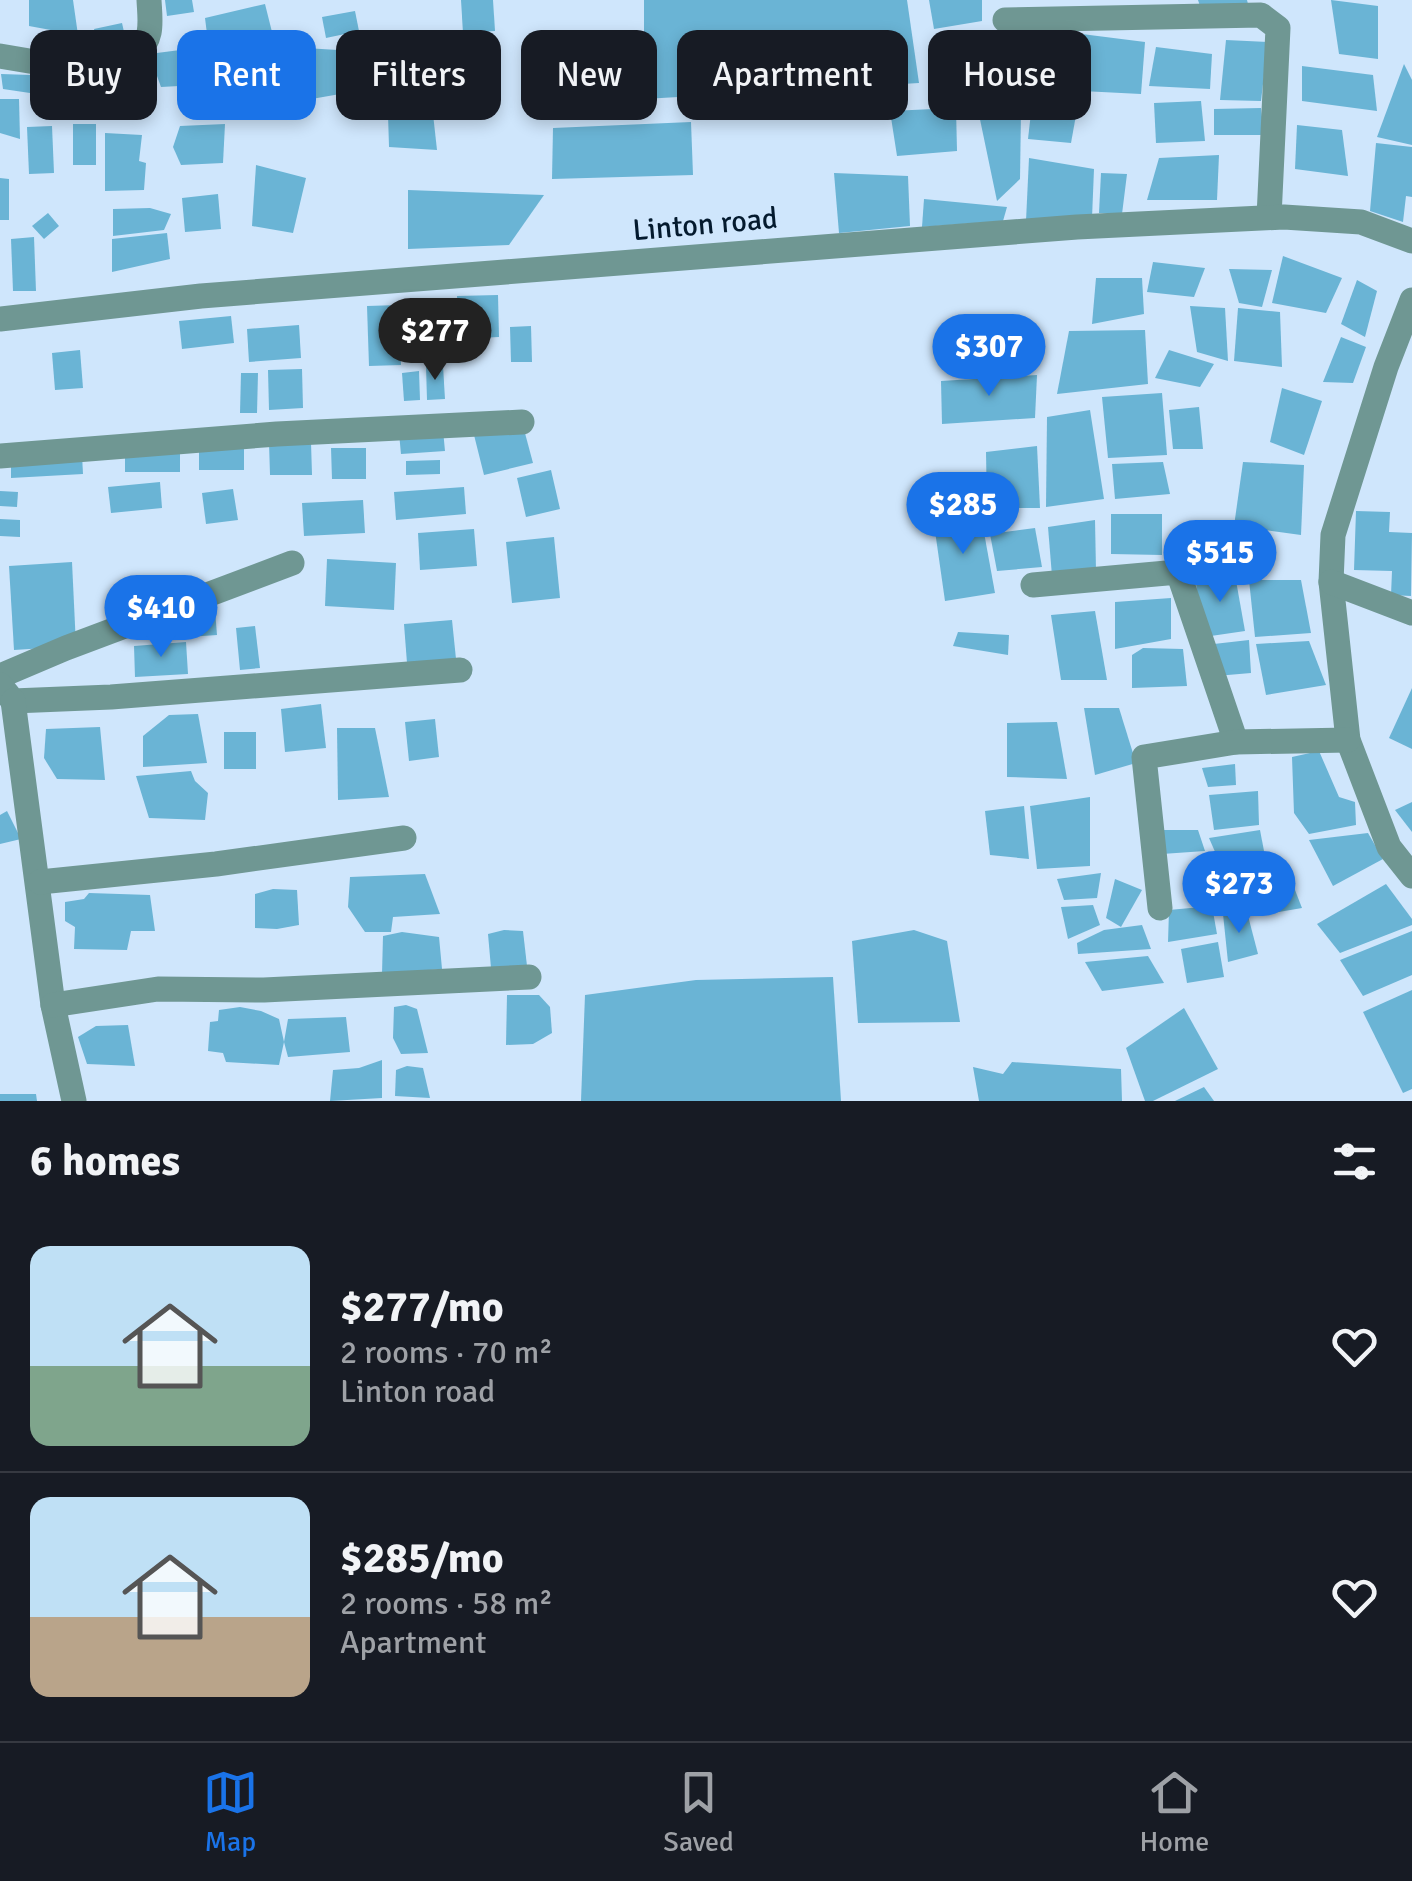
<!DOCTYPE html>
<html lang="en">
<head>
<meta charset="utf-8">
<style>
  :root { --surface:#171b24; --page:#20242c; --text:#f1f3f6; --muted:#9ea1a6; --line:#363941; --accent:#1a73e8 }
  body { margin:0; font-family:Signika,sans-serif; background:var(--page); color:var(--text); height:100vh; display:flex; flex-direction:column; font-size:38px; white-space:nowrap }
  * { box-sizing:border-box; margin:0 }
  p { font-size:32px; color:var(--muted) }
  .icon { flex:none; width:55px; height:55px; fill:none; stroke:currentColor; stroke-width:2; stroke-linecap:round; stroke-linejoin:round }
  .map { position:relative; height:1101px; overflow:hidden }
  .details { display:flex; flex-direction:column; background:var(--surface); flex:1 }
  .details>* { flex:none }
  .banner { position:absolute; left:30px; top:30px; width:1352px; height:90px; display:flex; gap:20px }
  .price { position:absolute; translate:-50% -85px; padding:0 22px; border-radius:35px; background:var(--accent); color:#fff; font-size:32px; line-height:65px; filter:drop-shadow(0 2px 5px #0008) }
  .price::after { content:''; position:absolute; left:50%; top:60px; width:30px; height:22px; margin-left:-15px; background:inherit; clip-path:polygon(0 0,100% 0,50% 100%) }
  .price.selected { background:#222; color:#fff }
  ul { padding:0; list-style:none }
  li { display:flex; align-items:center; gap:30px; height:250px; padding:0 30px }
  li+li { border-top:2px solid var(--line) }
  li span { display:grid; place-items:center; flex:none; width:280px; height:200px; border-radius:20px; color:#555 }
  li>.icon { margin-inline-start:auto }
  span .icon { width:120px; height:120px; fill:#fffc; stroke-width:1 }
  li b { font-size:42px }
  h2 { display:flex; justify-content:space-between; align-items:center; height:120px; padding:0 30px; font-size:42px }
  .pill { padding:0 35px; border-radius:20px; background:var(--surface); box-shadow:0 5px 15px #0003; font-size:35px; line-height:90px }
  .pill.selected { background:var(--accent); color:#fff }
  .tab-bar { display:flex; justify-content:space-around; align-items:center; height:140px; border-top:2px solid var(--line); background:var(--surface); font-size:28px; color:var(--muted) }
  .tab-bar a { display:grid; justify-items:center; gap:5px }
  .tab-bar .selected { color:var(--accent) }
  .map>svg:first-child { display:block }
</style>
</head>
<body>
<div class="map">
<svg width="1412" height="1101" viewBox="0 0 1412 1101">
  <rect width="100%" height="100%" fill="#cfe6fc"/>
  <!-- building -->
  <g fill="#6ab4d5">
    <path d="M29,0h44l5,35 -49,-9z"/>
    <path d="M165,0h27l2,12 -27,4z"/>
    <path d="M461,0h32l2,31 -32,2z"/>
    <path d="M644,0h263l12,83 -275,16z"/>
    <path d="M929,0h53v21l-48,8z"/>
    <path d="M1198,0h49l1,4 -47,5z"/>
    <path d="M1331,0l47,6v53l-39,-5z"/>
    <path d="M265,4l12,48 -66,13 -6,-47z"/>
    <path d="M355,11l4,20 -33,7 -4,-21z"/>
    <path d="M122,23l5,22 -28,6 -5,-22z"/>
    <path d="M1066,32l79,10 -4,52 -79,-4z"/>
    <path d="M423,33l6,48 -31,4 -5,-48z"/>
    <path d="M1226,40l42,2 -7,59 -41,-1z"/>
    <path d="M1156,47l56,7 -2,35 -61,-3z"/>
    <path d="M305,48l33,2 2,44 -34,6z"/>
    <path d="M188,49l9,36 -36,2 -12,-33z"/>
    <path d="M959,54l25,8 -1,16 -24,-1z"/>
    <path d="M1404,64l8,16v65l-35,-8z"/>
    <path d="M1302,66l71,9 4,36 -75,-10z"/>
    <path d="M59,68l71,6 13,39 -75,1z"/>
    <path d="M216,68h79l-4,32 -65,12z"/>
    <path d="M1,74l30,1 -1,18 -27,-4z"/>
    <path d="M998,83l23,6 -4,13 -19,-4z"/>
    <path d="M1033,95l45,9 -7,39 -43,-4z"/>
    <path d="M0,99h19l1,40 -20,-6z"/>
    <path d="M1201,101l4,40 -49,2 -2,-40z"/>
    <path d="M977,105l44,5 -1,69 -23,22z"/>
    <path d="M956,108l1,43 -60,5 -7,-45z"/>
    <path d="M1261,108l3,27h-50v-26z"/>
    <path d="M433,114l4,36 -48,-3 -1,-32z"/>
    <path d="M691,122l2,53 -141,4 1,-51z"/>
    <rect x="73" y="124" width="23" height="41"/>
    <path d="M225,124l-2,39 -42,2 -8,-18 7,-21z"/>
    <path d="M1297,125l45,5 6,46 -53,-7z"/>
    <path d="M52,126l2,47 -25,1 -2,-47z"/>
    <path d="M105,133l37,2 -3,26 7,2 -2,27 -39,1z"/>
    <path d="M1376,143l36,4v50l-6,-1 -3,26 -33,-11z"/>
    <path d="M1219,155l-2,45h-70l12,-42z"/>
    <path d="M1029,158l65,11 -2,49 -66,3z"/>
    <path d="M256,165l50,13 -13,55 -41,-7z"/>
    <path d="M834,173l74,3 2,50 -71,7z"/>
    <path d="M1101,173l26,1 -5,40 -23,-1z"/>
    <path d="M0,178l9,1v41h-9z"/>
    <path d="M408,190l136,5 -35,50 -101,4z"/>
    <path d="M218,194l3,35 -36,3 -3,-34z"/>
    <path d="M924,199l83,8 -4,14 -81,6z"/>
    <path d="M150,208l21,6 -7,16 -51,6v-27z"/>
    <path d="M48,213l11,13 -15,13 -12,-13z"/>
    <path d="M167,233l3,26 -58,13v-33z"/>
    <path d="M34,237l2,54h-23l-2,-52z"/>
    <path d="M1283,256l59,22 -16,35 -54,-10z"/>
    <path d="M1153,262l52,6 -11,29 -47,-5z"/>
    <path d="M1229,269l43,1 -10,37 -23,-4z"/>
    <path d="M1096,278h46l2,36 -52,10z"/>
    <path d="M1357,280l20,11 -12,46 -24,-13z"/>
    <path d="M498,295l1,42 -40,2 -2,-43z"/>
    <path d="M399,305l2,60 -32,1 -2,-60z"/>
    <path d="M1190,306l35,2 3,53 -31,-9z"/>
    <path d="M1238,308l42,4 2,55 -48,-6z"/>
    <path d="M231,316l3,27 -52,6 -3,-28z"/>
    <path d="M299,325l2,33 -52,4 -2,-33z"/>
    <path d="M531,326l1,36h-21l-1,-35z"/>
    <path d="M1145,330l3,54 -91,10 12,-63z"/>
    <path d="M1341,337l25,10 -13,36 -30,-1z"/>
    <path d="M80,350l3,38 -28,2 -3,-37z"/>
    <path d="M1169,350l45,14 -14,23 -45,-9z"/>
    <path d="M426,366h17l2,33 -18,1z"/>
    <path d="M302,369l1,39 -34,2 -1,-40z"/>
    <path d="M419,371l1,29 -16,1 -2,-28z"/>
    <path d="M241,373h17l-1,40h-17z"/>
    <path d="M1037,375l-2,43 -93,6 -1,-43z"/>
    <path d="M1282,388l40,13 -18,54 -34,-13z"/>
    <path d="M1162,393l5,62 -59,3 -6,-61z"/>
    <path d="M1199,407l4,42h-30l-4,-39z"/>
    <path d="M1090,410l14,89 -58,8 1,-90z"/>
    <path d="M522,422l11,41 -49,12 -10,-40z"/>
    <path d="M443,430l2,21 -44,3 -2,-21z"/>
    <rect x="199" y="442" width="45" height="28"/>
    <path d="M311,442l1,33h-42l-1,-32z"/>
    <path d="M1037,446l3,62h-53l-1,-56z"/>
    <rect x="125" y="448" width="55" height="24"/>
    <path d="M331,448h35v31h-34z"/>
    <path d="M82,455l1,19 -72,4v-19z"/>
    <path d="M440,460v14l-34,1v-14z"/>
    <path d="M1163,462l7,32 -55,5 -3,-35z"/>
    <path d="M1243,462l61,3 -3,70 -67,-9z"/>
    <path d="M551,470l9,39 -34,8 -9,-39z"/>
    <path d="M160,482l2,26 -51,5 -3,-26z"/>
    <path d="M464,487l2,27 -70,6 -2,-28z"/>
    <path d="M233,489l5,31 -32,4 -4,-31z"/>
    <path d="M0,491l18,1 -1,15 -17,-1z"/>
    <path d="M363,500l2,33 -61,3 -2,-33z"/>
    <path d="M1356,511l34,1 -1,20 23,1 -1,63 -20,-1 1,-24 -38,-1z"/>
    <path d="M1111,514h51v41l-51,-1z"/>
    <path d="M981,516l14,77 -50,8 -12,-84z"/>
    <path d="M0,519l20,1v17l-20,-1z"/>
    <path d="M1095,520l1,51 -44,5 -4,-49z"/>
    <path d="M1035,528l7,39 -45,4 -7,-37z"/>
    <path d="M474,529l3,37 -57,4 -2,-37z"/>
    <path d="M554,537l6,61 -48,5 -6,-61z"/>
    <path d="M327,559l69,4 -2,47 -69,-4z"/>
    <path d="M72,562l4,84 -62,4 -5,-84z"/>
    <path d="M1235,575l10,56 -41,6 -9,-60z"/>
    <path d="M1249,580h52l10,53 -56,4z"/>
    <path d="M1171,598v41l-56,10v-47z"/>
    <path d="M215,610l2,25 -29,2 -2,-25z"/>
    <path d="M1095,611l12,69h-46l-10,-65z"/>
    <path d="M452,620l4,39 -49,4 -3,-39z"/>
    <path d="M255,626l5,42 -20,2 -4,-42z"/>
    <path d="M958,632l51,3 -1,20 -55,-9z"/>
    <path d="M1249,640l2,33 -35,3 -11,-31z"/>
    <path d="M1309,641l17,44 -60,10 -10,-51z"/>
    <path d="M186,642l2,32 -53,3 -1,-31z"/>
    <path d="M1143,648l40,1 4,37 -55,2v-33z"/>
    <path d="M1412,688v61l-23,-11z"/>
    <path d="M321,704l5,44 -41,4 -4,-43z"/>
    <path d="M1084,708h35l17,55 -41,12z"/>
    <path d="M198,714l9,49 -64,4v-31l26,-21z"/>
    <path d="M435,719l4,38 -30,4 -4,-39z"/>
    <path d="M1057,722l10,57 -60,-2v-54z"/>
    <path d="M100,727l5,53 -48,-1 -13,-21 2,-29z"/>
    <path d="M337,728h38l14,69 -51,3z"/>
    <rect x="224" y="732" width="32" height="37"/>
    <path d="M1319,751l20,46 16,5 1,23 -47,9 -15,-21 -2,-56z"/>
    <path d="M1235,764l1,21 -28,2 -6,-19z"/>
    <path d="M191,771l4,10 13,12 -3,27 -56,-2 -13,-42z"/>
    <path d="M1258,791l1,34 -45,5 -5,-35z"/>
    <path d="M1090,797v69l-53,3 -7,-63z"/>
    <path d="M1412,802v30l-17,-22z"/>
    <path d="M1024,806l5,53 -39,-4 -5,-44z"/>
    <path d="M7,811l14,28 -21,5v-29z"/>
    <path d="M1160,830h38l7,21 -43,3z"/>
    <path d="M1260,830l4,21 -48,3 -7,-16z"/>
    <path d="M1368,833l15,26 -50,27 -24,-46z"/>
    <path d="M1284,862l18,46 -46,8 -20,-39z"/>
    <path d="M1101,873l-4,25 -33,2 -7,-21z"/>
    <path d="M425,874l15,40 -47,3 -2,15h-26l-17,-25 2,-30z"/>
    <path d="M1115,879l27,11 -21,37 -15,-9z"/>
    <path d="M1386,884l26,35v6l-72,28 -23,-29z"/>
    <path d="M273,889l24,1 2,35 -22,4 -22,-1v-34z"/>
    <path d="M89,893l61,2 5,36h-24l-4,19 -53,-1 1,-22 -10,-6v-19l19,-3z"/>
    <path d="M1093,905l7,20 -32,14 -7,-32z"/>
    <path d="M1212,906l5,28 -49,8 1,-32z"/>
    <path d="M1247,912l11,42 -30,8 -5,-48z"/>
    <path d="M1142,925l9,24 -73,5 -1,-11 27,-13z"/>
    <path d="M504,930l19,1 4,35 -36,2 -3,-34z"/>
    <path d="M914,930l33,11 13,81 -102,1 -6,-82z"/>
    <path d="M1412,931v44l-49,21 -23,-36z"/>
    <path d="M402,932l37,5 3,32 -60,5 1,-38z"/>
    <path d="M1218,942l6,35 -37,6 -6,-34z"/>
    <path d="M1148,956l16,27 -62,8 -17,-29z"/>
    <path d="M833,977l8,124h-260l4,-106 111,-15z"/>
    <path d="M1412,990v99l-9,4 -40,-81z"/>
    <path d="M507,995h32l11,12 2,26 -19,11 -27,1z"/>
    <path d="M406,1005l11,4 11,44 -27,1 -8,-16 1,-31z"/>
    <path d="M240,1007l21,4 18,8 5,23 4,-23 58,-2 4,35 -62,5 -4,-15 -5,23 -53,-3 -3,-9 -15,-2 2,-29 8,-1 1,-11z"/>
    <path d="M1184,1008l34,61 -65,32h-8l-19,-53z"/>
    <path d="M128,1025l7,41 -48,-2 -9,-27 18,-11z"/>
    <path d="M382,1060v38l-52,3 3,-31 26,-2z"/>
    <path d="M1012,1062l109,7 1,32h-143l-6,-34 30,7z"/>
    <path d="M407,1066l16,2 7,30 -35,-2 1,-26z"/>
    <path d="M1204,1087l10,14h-39z"/>
    <path d="M0,1094h36l1,7h-37z"/>
  </g>
  <g fill="none" stroke-linecap="round" stroke-linejoin="round">
    <!-- minor -->
    <g stroke="#6f9793" stroke-width="25">
      <path d="M1005,20l256,-5 17,13 -9,189"/>
      <path d="M0,56l53,9 83,-12c18,-14 14,-32 13,-53"/>
      <path d="M1412,300l-26,67 -53,168 -2,47 17,158 41,107 23,29"/>
      <path d="M0,319l201,-23 876,-69 207,-10 77,5 51,19"/>
      <path d="M0,456l277,-22 245,-12"/>
      <path d="M1331,582l81,31"/>
      <path d="M1033,585l145,-13 58,170"/>
      <path d="M0,676l66,-28 226,-85"/>
      <path d="M0,685l13,16 98,-4 349,-27"/>
      <path d="M13,701l40,304 21,96"/>
      <path d="M40,882l176,-18 188,-26"/>
      <path d="M1160,908l-16,-151 92,-15 112,-2"/>
      <path d="M53,1005l105,-16 106,1 265,-13"/>
    </g>
  </g>
  <g text-anchor="middle" stroke-width="10" stroke-linejoin="round" paint-order="stroke">
    <!-- street labels -->
    <g font-size="30" fill="#041a2e" stroke="#cfe6fc">
      <text transform="translate(705 224) rotate(-5)" y="10">Linton road</text>
    </g>
  </g>
</svg>
<b class="price selected" style="left:435px;top:383px">$277</b>
<b class="price" style="left:989px;top:399px">$307</b>
<b class="price" style="left:963px;top:557px">$285</b>
<b class="price" style="left:1220px;top:605px">$515</b>
<b class="price" style="left:161px;top:660px">$410</b>
<b class="price" style="left:1239px;top:936px">$273</b>
<div class="banner">
<a class="pill">Buy</a>
<a class="pill selected">Rent</a>
<a class="pill">Filters</a>
<a class="pill">New</a>
<a class="pill">Apartment</a>
<a class="pill">House</a>
</div>
</div>
<section class="details">
<h2>6 homes<svg class="icon" aria-label="filters" viewBox="0 0 24 24"><path d="M4 7h16M4 17h16"/><circle cx="9" cy="7" r="2"/><circle cx="15" cy="17" r="2"/></svg></h2>
<ul>
<li><span style="background:linear-gradient(#bfe0f5 60%,#7fa58c 0)"><svg class="icon" aria-label="home" viewBox="0 0 24 24"><path d="M3 11l9-7 9 7M6 9v11h12V9"/></svg></span><div><b>$277/mo</b><p>2 rooms · 70 m²</p><p>Linton road</p></div><svg class="icon" aria-label="heart" viewBox="0 0 24 24"><path d="M12 20l-8-8c-3-5 5-10 8-4 3-6 11-1 8 4z"/></svg></li>
<li><span style="background:linear-gradient(#bfe0f5 60%,#b9a48a 0)"><svg class="icon" aria-label="home" viewBox="0 0 24 24"><path d="M3 11l9-7 9 7M6 9v11h12V9"/></svg></span><div><b>$285/mo</b><p>2 rooms · 58 m²</p><p>Apartment</p></div><svg class="icon" aria-label="heart" viewBox="0 0 24 24"><path d="M12 20l-8-8c-3-5 5-10 8-4 3-6 11-1 8 4z"/></svg></li>
</ul>
</section>
<nav class="tab-bar">
<a class="selected"><svg class="icon" aria-label="map" viewBox="0 0 24 24"><path d="M3 6l6-2 6 2 6-2v14l-6 2-6-2-6 2zM9 4v14M15 6v14"/></svg>Map</a>
<a><svg class="icon" aria-label="saved" viewBox="0 0 24 24"><path d="M7 4h10v16l-5-4-5 4z"/></svg>Saved</a>
<a><svg class="icon" aria-label="home" viewBox="0 0 24 24"><path d="M3 11l9-7 9 7M6 9v11h12V9"/></svg>Home</a>
</nav>
</body>
</html>
